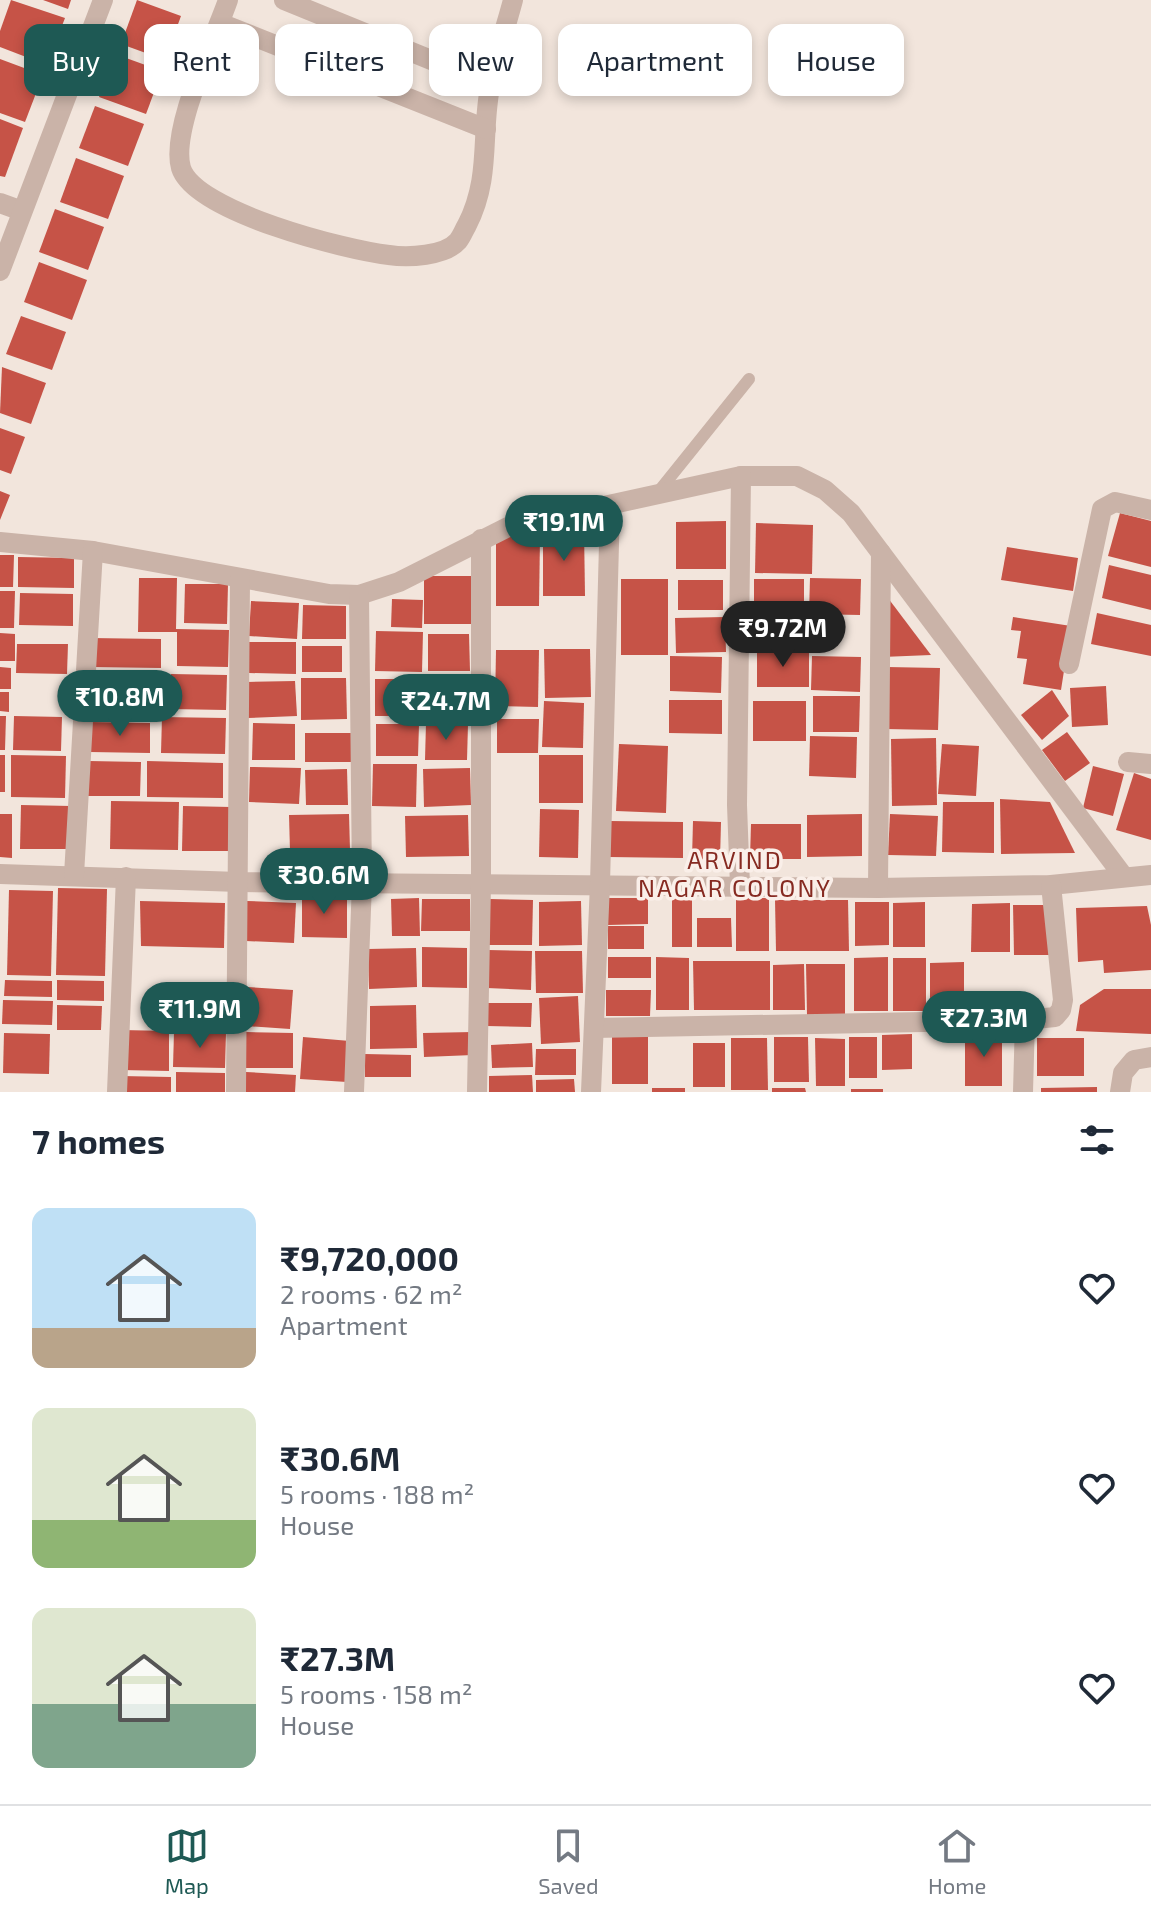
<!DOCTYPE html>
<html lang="en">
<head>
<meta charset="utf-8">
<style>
  :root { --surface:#fff; --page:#f6f6f7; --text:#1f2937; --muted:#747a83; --line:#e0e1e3; --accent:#1e5954 }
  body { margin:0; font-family:"Exo 2",sans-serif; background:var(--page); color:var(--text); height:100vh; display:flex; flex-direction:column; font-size:30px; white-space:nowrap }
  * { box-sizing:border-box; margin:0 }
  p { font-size:26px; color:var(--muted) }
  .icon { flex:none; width:44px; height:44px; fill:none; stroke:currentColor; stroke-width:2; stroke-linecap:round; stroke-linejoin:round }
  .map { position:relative; height:1092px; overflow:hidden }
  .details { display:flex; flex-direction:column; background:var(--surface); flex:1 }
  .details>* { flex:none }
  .guide { position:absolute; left:24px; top:24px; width:1104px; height:72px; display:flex; gap:16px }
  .price { position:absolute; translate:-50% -68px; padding:0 18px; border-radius:28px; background:var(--accent); color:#fff; font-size:26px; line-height:52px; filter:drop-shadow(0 2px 4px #0008) }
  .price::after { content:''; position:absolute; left:50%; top:48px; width:24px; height:18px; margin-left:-12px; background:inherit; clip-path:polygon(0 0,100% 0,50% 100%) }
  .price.on { background:#222; color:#fff }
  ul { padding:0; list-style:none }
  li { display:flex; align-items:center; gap:24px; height:200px; padding:0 32px }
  li span { display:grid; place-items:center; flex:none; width:224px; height:160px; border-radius:16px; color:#555 }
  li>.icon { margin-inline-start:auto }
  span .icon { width:96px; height:96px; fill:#fffc; stroke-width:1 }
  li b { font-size:34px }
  h2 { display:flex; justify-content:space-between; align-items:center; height:96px; padding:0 32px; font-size:34px }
  .pill { padding:0 28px; border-radius:16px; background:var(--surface); box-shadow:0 4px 12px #0003; font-size:28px; line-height:72px }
  .pill.on { background:var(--accent); color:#fff }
  .menu { display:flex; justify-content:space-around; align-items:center; height:112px; border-top:2px solid var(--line); background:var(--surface); font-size:22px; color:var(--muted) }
  .menu a { display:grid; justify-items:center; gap:4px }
  .menu .on { color:var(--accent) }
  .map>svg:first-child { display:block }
</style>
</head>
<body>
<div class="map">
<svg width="1151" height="1092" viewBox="0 0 1151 1092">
  <rect width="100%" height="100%" fill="#f2e5dc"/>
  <!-- building -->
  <g fill="#c65347">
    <path d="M11,0l54,18 -18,47 -47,-18v-16z"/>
    <path d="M43,0h28l-3,9z"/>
    <path d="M137,0l44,16 -16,44 -44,-16z"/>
    <path d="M115,54l47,17 -16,43 -47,-17z"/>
    <path d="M0,59l43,16 -18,47 -25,-9z"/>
    <path d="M95,106l49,18 -16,42 -49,-18z"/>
    <path d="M0,119l23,9 -18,49 -5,-1z"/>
    <path d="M76,158l48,18 -16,43 -48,-17z"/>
    <path d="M55,209l49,18 -16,43 -49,-18z"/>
    <path d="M39,262l48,18 -15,40 -48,-18z"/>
    <path d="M21,316l45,16 -14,38 -46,-16z"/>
    <path d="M2,367l44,16 -15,41 -31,-11z"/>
    <path d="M0,428l25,9 -14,37 -11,-4z"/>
    <path d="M0,491l10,4 -10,25z"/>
    <path d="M1120,513l31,8v46l-43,-11z"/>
    <path d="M726,521v48h-50v-47z"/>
    <path d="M756,523l57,2 -1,49 -57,-1z"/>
    <path d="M584,529l1,67h-42v-66z"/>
    <path d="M496,536l44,1 -1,69h-43z"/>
    <path d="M1007,547l71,11 -5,33 -72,-11z"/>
    <path d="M0,555h14l-1,32h-13z"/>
    <path d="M18,557l56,1v30l-56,-1z"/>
    <path d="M1109,565l42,10v35l-49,-12z"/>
    <rect x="424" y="576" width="51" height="48"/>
    <path d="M139,578h38l-1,51 53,1 -1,37 -51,-1v-34h-39z"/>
    <path d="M810,578l51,1 -1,36 -51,-1z"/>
    <rect x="621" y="579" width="47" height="76"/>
    <rect x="754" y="579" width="50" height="40"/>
    <rect x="678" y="580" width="45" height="30"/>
    <path d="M185,584h43l-1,40 -43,-1z"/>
    <path d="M0,591h15l-1,37h-14z"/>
    <path d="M20,593l53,1v32l-54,-1z"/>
    <path d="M888,598l43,57 -49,2z"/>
    <path d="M392,599l31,1 -1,28 -31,-1z"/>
    <path d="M251,601l48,2 -2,36 -48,-3z"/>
    <path d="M303,605l43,1v33h-44z"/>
    <path d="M1097,613l54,12v31l-60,-12z"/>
    <path d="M725,617l1,35 -50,1 -1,-35z"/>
    <path d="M1013,617l58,9 -10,64 -38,-6 4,-25 -10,-1 4,-27 -10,-1z"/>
    <path d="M376,631l47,1 -1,40 -47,-1z"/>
    <path d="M0,633l15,1v27h-15z"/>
    <path d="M428,634h41l1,37h-42z"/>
    <path d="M90,638l71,1v29l-71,-1z"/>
    <path d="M249,642h47v32l-47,-1z"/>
    <path d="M17,644h51l-1,30 -51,-1z"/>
    <rect x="302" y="646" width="40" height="26"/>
    <path d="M544,649h46l1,48 -46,1z"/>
    <path d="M496,650h43l-1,57 -43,-1z"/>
    <rect x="757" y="651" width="52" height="36"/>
    <path d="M670,656l52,1 -1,36 -51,-2z"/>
    <path d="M812,656l49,1 -1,35 -49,-2z"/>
    <path d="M0,667l11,1v21h-11z"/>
    <path d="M887,667l53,1 -2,62 -53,-1z"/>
    <path d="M171,674l56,1 -1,35 -56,-1z"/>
    <path d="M301,678h45l1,41 -46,1z"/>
    <rect x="423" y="678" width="48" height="38"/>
    <rect x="375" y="679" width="42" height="37"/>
    <path d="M92,680l58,1v17l-59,-1z"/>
    <path d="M295,681l2,35 -49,2 -1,-36z"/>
    <path d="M1106,686l2,39 -36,2 -2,-39z"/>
    <path d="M1052,690l17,26 -27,24 -21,-25z"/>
    <path d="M0,692h9v20l-9,-1z"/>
    <path d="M813,696h47l-1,36h-46z"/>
    <path d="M669,700h53v34l-53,-1z"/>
    <path d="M544,701l40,2 -1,45 -41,-1z"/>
    <rect x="753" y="701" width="53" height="40"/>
    <path d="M0,716h6l-1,34h-5z"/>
    <path d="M14,716l48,1 -1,34 -48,-1z"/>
    <path d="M162,717l64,1 -1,36 -64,-1z"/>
    <path d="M497,719h42l-1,34h-41z"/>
    <path d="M90,722l60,1v30l-60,-1z"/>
    <path d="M253,723l42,1v36h-43z"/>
    <path d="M426,723l42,1 -1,36h-42z"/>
    <path d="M376,724h43l-1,32h-42z"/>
    <path d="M1067,732l23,31 -25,18 -23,-31z"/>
    <rect x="305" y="733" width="46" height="29"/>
    <path d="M810,736l47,1 -1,41 -47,-2z"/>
    <path d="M936,738l1,67 -45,1 -1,-67z"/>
    <path d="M619,744l49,2 -2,67 -50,-2z"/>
    <path d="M942,744l37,2 -3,50 -38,-2z"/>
    <rect x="0" y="755" width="5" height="37"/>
    <path d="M11,755l55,1 -1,42 -54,-1z"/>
    <rect x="539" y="755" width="44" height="48"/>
    <path d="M89,761l52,1 -1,34h-52z"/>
    <path d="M147,761l76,2v35l-76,-1z"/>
    <path d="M373,764h44l-1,43 -44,-1z"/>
    <path d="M1093,766l31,8 -11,42 -30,-8z"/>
    <path d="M250,767l51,1 -2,36 -50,-2z"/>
    <path d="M470,768l1,37 -47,2 -1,-38z"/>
    <path d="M347,769l1,36h-42l-1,-35z"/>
    <path d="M1134,773l17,6v61l-35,-10z"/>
    <path d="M1000,799l50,3 25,51 -74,1z"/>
    <path d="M111,801l68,1 -1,48 -68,-1z"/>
    <path d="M943,802h51v51l-52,-1z"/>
    <path d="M21,805l50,1 -1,43h-50z"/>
    <path d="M183,806l48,1 -1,44h-48z"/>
    <path d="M540,809l39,1 -1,48 -39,-1z"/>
    <path d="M0,814h12v44l-12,-1z"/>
    <path d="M349,814l1,36 -60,1 -1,-36z"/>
    <path d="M862,814v42l-55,1v-42z"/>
    <path d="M890,814l48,2 -2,40 -48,-1z"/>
    <path d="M468,815l1,41 -63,1 -1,-41z"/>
    <path d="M610,821l73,1v36l-74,-1z"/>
    <path d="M693,821l28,1 -1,38 -28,-1z"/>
    <path d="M751,824h50v35h-51z"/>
    <path d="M58,888l49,1 -2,87 -49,-1z"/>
    <path d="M9,890l44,1 -2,85 -44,-1z"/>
    <path d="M302,895l45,1v42l-45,-1z"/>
    <rect x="672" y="897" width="20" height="50"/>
    <path d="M419,898l1,38h-28l-1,-37z"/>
    <path d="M608,898h40v26l-40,1z"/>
    <rect x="736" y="898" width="33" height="53"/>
    <path d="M422,899h48v32h-49z"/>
    <path d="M490,899l43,1 -1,45h-43z"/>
    <path d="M775,900h73l1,51h-73z"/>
    <path d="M140,901l85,2 -1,45 -83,-2z"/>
    <path d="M247,901l49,2 -2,40 -48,-2z"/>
    <path d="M581,901l1,44 -43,1v-44z"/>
    <path d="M855,902h34v43l-34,1z"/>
    <path d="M925,902v45h-32v-44z"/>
    <path d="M1010,903v49h-39l1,-48z"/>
    <path d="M1013,905h36l1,50h-36z"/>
    <path d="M1147,906l4,19v45l-47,3 -1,-13 -25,2 -2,-54z"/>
    <path d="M697,918h34l1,29h-35z"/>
    <rect x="608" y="926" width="36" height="23"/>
    <path d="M422,947l45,1v40l-45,-1z"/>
    <path d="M416,948l1,39 -48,2 -1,-40z"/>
    <path d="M488,950l44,1 -1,39 -44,-2z"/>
    <path d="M535,951h47l1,42h-47z"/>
    <rect x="608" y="957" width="43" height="21"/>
    <path d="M656,957l33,1v52h-33z"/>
    <path d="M888,957v54h-34v-53z"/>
    <rect x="893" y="958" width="33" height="53"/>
    <path d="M693,961h77v49h-76z"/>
    <path d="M964,962v46h-34v-45z"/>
    <path d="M804,964l1,46h-32v-45z"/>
    <path d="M806,964h39v51h-38z"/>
    <path d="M5,980l47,1v16l-48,-1z"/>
    <path d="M57,980l47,1v20l-47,-1z"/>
    <path d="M172,983l51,1 -1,40 -51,-1z"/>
    <path d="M247,987l46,3 -3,39 -45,-3z"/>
    <path d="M1104,989h47v45l-75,-3 4,-26z"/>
    <path d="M606,990h45l-1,26h-44z"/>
    <path d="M578,996l2,46 -39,2 -2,-46z"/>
    <path d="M3,1000l50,1 -1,24 -50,-1z"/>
    <path d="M487,1003h45l-1,24 -44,-1z"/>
    <path d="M57,1005l45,1 -1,24h-44z"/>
    <path d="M416,1005l1,43 -47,1v-43z"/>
    <path d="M121,1030l48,1v40l-48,-1z"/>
    <path d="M174,1032l52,1 -1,35 -52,-1z"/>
    <path d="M246,1032l47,1v35h-47z"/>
    <path d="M473,1032v23l-49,2 -1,-24z"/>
    <path d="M1002,1032v54h-37v-53z"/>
    <path d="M4,1033l46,1 -1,40 -46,-1z"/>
    <path d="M648,1033v51h-36v-50z"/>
    <path d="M912,1034v35l-30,1v-35z"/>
    <path d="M303,1037l47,4 -3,41 -47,-3z"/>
    <path d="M774,1037h34l1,45h-35z"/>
    <rect x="849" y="1037" width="28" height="41"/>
    <path d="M731,1038h36l1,52h-37z"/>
    <path d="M815,1038l30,1v47h-29z"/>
    <rect x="1037" y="1038" width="47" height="38"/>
    <path d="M532,1043l1,24 -41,1 -1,-23z"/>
    <rect x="693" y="1043" width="32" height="44"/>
    <path d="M536,1049h40v26h-41z"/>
    <path d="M365,1054l46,1v22h-46z"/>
    <path d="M176,1072l49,1v19h-49z"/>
    <path d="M246,1072l50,3 -1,17h-50z"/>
    <path d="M532,1075l1,17h-44v-16z"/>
    <path d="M121,1076l50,1v15h-50z"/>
    <path d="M574,1079l1,13h-39v-12z"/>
    <path d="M1097,1087v5h-56v-4z"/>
    <rect x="652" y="1088" width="33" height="4"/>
    <path d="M772,1088h33l1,4h-34z"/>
    <rect x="851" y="1089" width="32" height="3"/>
  </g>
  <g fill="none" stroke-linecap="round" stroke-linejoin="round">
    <!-- service -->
    <path stroke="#cab3a8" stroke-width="12" d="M655,496l94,-117"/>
    <!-- minor -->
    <g stroke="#cab3a8" stroke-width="20">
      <path d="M228,0c-13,38 -58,130 -47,168 14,44 165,82 208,87 19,3 56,1 69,-14 4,-5 6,-11 9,-16 25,-49 13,-92 24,-143 5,-27 15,-55 22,-82"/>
      <path d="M284,0l206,84"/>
      <path d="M220,23l266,106"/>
      <path d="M0,203l22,8"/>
      <path d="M0,271l103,-271"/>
      <path d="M0,542l93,9 236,43 30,1 40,-13 109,-55 233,-51h56l28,14 26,23 273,364"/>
      <path d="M1069,664l33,-155 13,-7 36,8"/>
      <path d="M1128,762l23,2"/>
      <path d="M0,874l239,8 639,6 173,-3 100,-10"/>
      <path d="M74,875l19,-324"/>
      <path d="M740,886l-3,-81 4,-329"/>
      <path d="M878,888l3,-335"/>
      <path d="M594,1028l431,-8 30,-3 6,-7 2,-10 -12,-115"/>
      <path d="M117,1092l9,-215"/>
      <path d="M236,1092l4,-513"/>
      <path d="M354,1092l8,-209 -3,-288"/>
      <path d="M477,1092l4,-208v-345"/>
      <path d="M591,1092l9,-208 10,-378"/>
      <path d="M1023,1092l2,-72"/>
      <path d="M1120,1092l3,-19 11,-13 17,-3"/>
    </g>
  </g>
  <g text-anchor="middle" stroke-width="7" stroke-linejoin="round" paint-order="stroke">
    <!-- neighbourhood labels -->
    <g font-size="24" letter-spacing="2" fill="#862a21" stroke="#faefe9">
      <text x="735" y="869">ARVIND<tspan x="735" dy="28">NAGAR COLONY</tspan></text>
    </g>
  </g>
</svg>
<b class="price" style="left:564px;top:563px">₹19.1M</b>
<b class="price on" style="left:783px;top:669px">₹9.72M</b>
<b class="price" style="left:120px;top:738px">₹10.8M</b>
<b class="price" style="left:446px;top:742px">₹24.7M</b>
<b class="price" style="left:324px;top:916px">₹30.6M</b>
<b class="price" style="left:200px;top:1050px">₹11.9M</b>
<b class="price" style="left:984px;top:1059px">₹27.3M</b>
<div class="guide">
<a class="pill on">Buy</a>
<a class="pill">Rent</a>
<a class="pill">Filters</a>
<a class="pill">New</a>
<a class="pill">Apartment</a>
<a class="pill">House</a>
</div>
</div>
<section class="details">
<h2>7 homes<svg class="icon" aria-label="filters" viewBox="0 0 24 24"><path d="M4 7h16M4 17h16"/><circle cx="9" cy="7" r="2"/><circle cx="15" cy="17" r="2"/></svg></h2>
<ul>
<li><span style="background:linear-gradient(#bfe0f5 75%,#b9a48a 0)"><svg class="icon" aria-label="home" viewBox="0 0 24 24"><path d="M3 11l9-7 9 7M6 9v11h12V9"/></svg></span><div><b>₹9,720,000</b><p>2 rooms · 62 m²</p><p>Apartment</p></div><svg class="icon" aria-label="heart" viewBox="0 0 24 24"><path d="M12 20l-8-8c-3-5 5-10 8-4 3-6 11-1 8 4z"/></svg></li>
<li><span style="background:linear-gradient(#dfe7d0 70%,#8fb573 0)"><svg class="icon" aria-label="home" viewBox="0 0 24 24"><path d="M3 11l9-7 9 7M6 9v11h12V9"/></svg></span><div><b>₹30.6M</b><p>5 rooms · 188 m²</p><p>House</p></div><svg class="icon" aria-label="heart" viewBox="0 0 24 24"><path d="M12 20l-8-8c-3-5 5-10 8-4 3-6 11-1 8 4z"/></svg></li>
<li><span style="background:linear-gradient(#dfe7d0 60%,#7fa58c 0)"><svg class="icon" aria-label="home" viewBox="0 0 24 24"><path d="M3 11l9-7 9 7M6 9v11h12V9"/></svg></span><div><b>₹27.3M</b><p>5 rooms · 158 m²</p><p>House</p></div><svg class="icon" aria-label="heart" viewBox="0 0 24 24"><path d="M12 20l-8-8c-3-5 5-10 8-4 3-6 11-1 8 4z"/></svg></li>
</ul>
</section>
<nav class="menu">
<a class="on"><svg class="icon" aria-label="map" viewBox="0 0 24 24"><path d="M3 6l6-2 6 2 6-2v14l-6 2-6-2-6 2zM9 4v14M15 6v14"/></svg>Map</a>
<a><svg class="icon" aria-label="saved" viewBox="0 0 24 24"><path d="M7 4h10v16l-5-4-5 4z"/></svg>Saved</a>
<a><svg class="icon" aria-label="home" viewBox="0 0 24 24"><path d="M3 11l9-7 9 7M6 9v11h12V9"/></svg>Home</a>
</nav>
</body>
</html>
